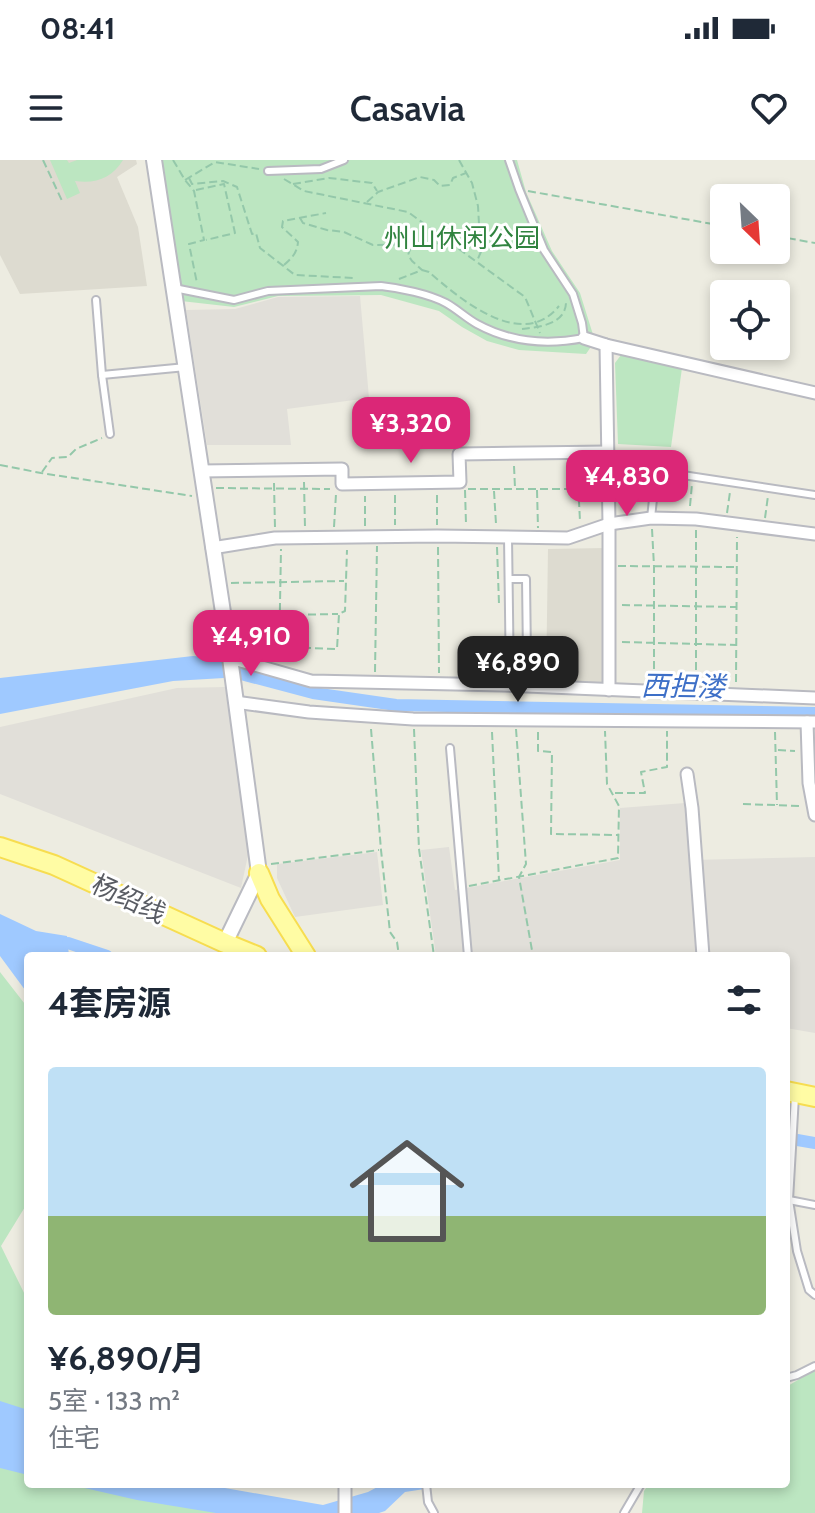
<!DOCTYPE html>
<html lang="zh">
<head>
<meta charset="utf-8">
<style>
  :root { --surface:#fff; --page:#f2f2f3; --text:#1f2937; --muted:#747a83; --accent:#db2777 }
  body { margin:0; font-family:Cabin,"Noto Sans SC",sans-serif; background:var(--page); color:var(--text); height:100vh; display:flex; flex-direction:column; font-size:30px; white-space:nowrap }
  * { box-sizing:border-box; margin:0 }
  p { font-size:26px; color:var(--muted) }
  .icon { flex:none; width:44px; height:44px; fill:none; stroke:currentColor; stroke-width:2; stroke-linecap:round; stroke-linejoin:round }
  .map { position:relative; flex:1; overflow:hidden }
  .drawer { position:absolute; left:24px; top:792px; width:766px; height:536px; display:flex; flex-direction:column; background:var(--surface); border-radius:8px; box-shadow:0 4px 12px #0003 }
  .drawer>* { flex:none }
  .needle { width:52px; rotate:155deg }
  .controls { position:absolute; left:710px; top:24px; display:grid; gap:16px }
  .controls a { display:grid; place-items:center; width:80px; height:80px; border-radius:8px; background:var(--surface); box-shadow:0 4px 12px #0003; font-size:40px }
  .price { position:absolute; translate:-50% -68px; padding:0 18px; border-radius:16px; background:var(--accent); color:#fff; font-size:26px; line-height:52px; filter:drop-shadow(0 2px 4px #0008) }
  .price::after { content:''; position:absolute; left:50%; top:48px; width:24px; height:18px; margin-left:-12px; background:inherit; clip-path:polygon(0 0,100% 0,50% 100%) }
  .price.active { background:#222; color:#fff }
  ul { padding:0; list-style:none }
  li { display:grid; align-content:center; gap:16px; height:424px; padding:0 24px }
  li span { display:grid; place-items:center; height:248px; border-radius:8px; color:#555 }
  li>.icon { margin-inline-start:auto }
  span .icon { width:144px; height:144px; fill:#fffc; stroke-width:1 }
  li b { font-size:34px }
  h2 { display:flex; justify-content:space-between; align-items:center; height:96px; padding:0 24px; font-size:34px }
  .status { display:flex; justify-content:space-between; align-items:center; height:56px; padding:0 40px; background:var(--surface); direction:ltr }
  .status svg { height:22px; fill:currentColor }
  header { display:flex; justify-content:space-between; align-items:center; height:104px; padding:0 24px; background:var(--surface); font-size:36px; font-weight:600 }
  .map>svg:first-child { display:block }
</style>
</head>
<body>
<div class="status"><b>08:41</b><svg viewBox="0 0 49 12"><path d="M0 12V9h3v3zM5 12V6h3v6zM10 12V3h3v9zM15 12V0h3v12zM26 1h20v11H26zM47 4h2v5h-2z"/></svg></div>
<header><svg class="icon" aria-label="menu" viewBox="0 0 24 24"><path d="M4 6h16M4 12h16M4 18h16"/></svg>Casavia<svg class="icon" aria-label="heart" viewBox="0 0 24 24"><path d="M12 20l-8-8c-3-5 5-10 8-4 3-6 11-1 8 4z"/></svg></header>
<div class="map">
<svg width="815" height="1353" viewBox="0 0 815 1353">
  <rect width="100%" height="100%" fill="#edece1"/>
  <!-- industrial -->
  <g fill="#e1dfd9">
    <path d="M360,136l9,102 -82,11 4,36h-84l-21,-135 49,-1 43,-12z"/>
    <path d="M225,527l25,159 -9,42 -241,-94v-67l177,-39z"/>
    <path d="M685,643l7,57 123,-3v176l-29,-5v-72h-350l-15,-106 28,-3 6,43 165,-30v-52z"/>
    <path d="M377,692l6,53 -88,12 -18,-39v-14z"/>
  </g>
  <!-- education -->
  <g fill="#dddbd0">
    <path d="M0,0h136l1,4 -20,13 21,50 9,59 -127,8 -20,-39z"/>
    <path d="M605,388l1,136 -60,-1 2,-134z"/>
  </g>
  <!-- green -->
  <g fill="#bce6c1">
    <path d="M50,0h17l2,3 8,-3h46c-11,18 -27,24 -48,21l5,12 -13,6z"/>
    <path d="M161,0h356l9,32 26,59 28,42 15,48 -9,13 -67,-4 -32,-9 -25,-14 -23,-16 -58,-16 -103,1 -44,11 -53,-6z"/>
    <path d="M621,195l61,13 -11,79 -53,-3 -3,-81z"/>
    <path d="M0,812l28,36v194l-27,44 27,55v183h169l138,29h-335z"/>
    <path d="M815,1210v143h-173l2,-22 5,-7h137v-97z"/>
  </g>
  <!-- water -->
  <g fill="#9fc9ff">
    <path d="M193,496l31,2v20l-51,3 -173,33v-36z"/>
    <path d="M0,754l36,17 31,5 2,20h-41v38l-28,-38z"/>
    <path d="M0,1241l28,9v65l-28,-7z"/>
    <path d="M67,1324h150l8,4 98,17 45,-13 15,-8h74l-52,8 -20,19 -6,2h-163l-79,-13z"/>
  </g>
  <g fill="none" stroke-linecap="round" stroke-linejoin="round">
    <!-- canal -->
    <g stroke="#9fc9ff" stroke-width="12">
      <path d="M226,510l87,23 83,12 419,8"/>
      <path d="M68,783l39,13"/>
      <path d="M786,978l29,5"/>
    </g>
    <!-- service casing -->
    <g stroke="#b9bac1" stroke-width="10">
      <g id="service">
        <path d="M268,11l53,-2 23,-9"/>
        <path d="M174,128l60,12 34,-9 113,-5c19,2 48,8 65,17 11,6 20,15 31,21 33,18 71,21 107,14l-2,-15 -9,-29 -29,-44 -25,-61 -10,-29"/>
        <path d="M96,140l6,75 8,59"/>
        <path d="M102,215l84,-8"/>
        <path d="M651,358l5,-47 159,24"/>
        <path d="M508,377l2,149"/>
        <path d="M509,419h17l1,78 -17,1"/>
        <path d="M450,588l18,208"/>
        <path d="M795,936l-6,104 8,51 12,39 6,5"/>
        <path d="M789,1040l26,5"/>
        <path d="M786,1218l11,-3 18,-9"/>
        <path d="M426,1324l2,18 6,11"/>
        <path d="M624,1353l17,-29"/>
      </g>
    </g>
    <!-- minor casing -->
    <g stroke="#b9bac1" stroke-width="15">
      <g id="minor">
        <path d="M584,178l22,7 209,48"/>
        <path d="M606,185l3,179v166"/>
        <path d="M201,311l141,-2v15l118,-2 -1,-28 149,-2"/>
        <path d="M212,388l63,-10 162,-2 131,2 41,-14 42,-6 45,1 119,15"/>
        <path d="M230,498l81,23 191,4 313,13"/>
        <path d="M235,542l74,10 104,7 402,3"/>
        <path d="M807,562l2,61 6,32"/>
        <path d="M687,614l5,34 11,148"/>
        <path d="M345,1353v-29"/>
      </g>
    </g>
    <!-- tertiary casing -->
    <g stroke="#b9bac1" stroke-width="18">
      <path id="tertiary" d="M154,0l76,498 29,215 -34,70"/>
    </g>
    <!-- primary casing -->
    <g stroke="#f7dd50" stroke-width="22">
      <g id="primary">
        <path d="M0,687l54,18 171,78 32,13"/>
        <path d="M259,713l11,26 36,57"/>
        <path d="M786,931l29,6"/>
      </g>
    </g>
    <!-- path -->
    <g stroke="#94c8aa" stroke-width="2" stroke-dasharray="8 4" stroke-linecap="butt">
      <path d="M43,0l20,43"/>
      <path d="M173,0l12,20 9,11 10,49 -15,4 8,39"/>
      <path d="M459,0l13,23 6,23 1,18 4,23 -6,14"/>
      <path d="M189,18l3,6 31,-3 14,6 15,47 4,-1 4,15 35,27 58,3"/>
      <path d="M284,19l20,12 104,21 117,85 15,36"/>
      <path d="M185,20l30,-18 44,7"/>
      <path d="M293,24l36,-6 43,5 5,8"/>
      <path d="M196,30l28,-6 11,49 -29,7"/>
      <path d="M528,31l196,35"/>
      <path d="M367,42l11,-10 42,-15 14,3 6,6 10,-1 3,-7 13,-5"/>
      <path d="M300,58l3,5 24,7 17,2 29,13 64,-1 8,-6"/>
      <path d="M776,76l39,7"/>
      <path d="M411,87l-3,8 4,6 10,9"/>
      <path d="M284,105c8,-7 13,-12 14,-23l-16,-15 1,-6 43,-8"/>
      <path d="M399,119l23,-9 7,2c31,27 93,80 130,34"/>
      <path d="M522,169c18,-2 44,-5 44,-27"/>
      <path d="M577,303l3,58"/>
      <path d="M0,305l41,8 151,23"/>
      <path d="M514,306l1,22"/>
      <path d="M42,312l10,-14 16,-1 8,-8 26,-11"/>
      <path d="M304,322l1,46"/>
      <path d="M274,323l1,45"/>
      <path d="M216,328l114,1"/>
      <path d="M468,329h109"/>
      <path d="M465,330l1,34"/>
      <path d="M537,330l1,38"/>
      <path d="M494,331l2,33"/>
      <path d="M395,335v30"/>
      <path d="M437,335v30"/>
      <path d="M690,346l2,-22"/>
      <path d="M727,353l3,-21"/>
      <path d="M765,358l3,-22"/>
      <path d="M365,366v-30"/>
      <path d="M334,367l2,-33"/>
      <path d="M652,369l2,37v113"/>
      <path d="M438,387l1,126"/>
      <path d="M497,387l2,57"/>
      <path d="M618,406l118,1"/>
      <path d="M231,423l113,-2"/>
      <path d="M622,445l114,2"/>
      <path d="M236,456l102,-2"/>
      <path d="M622,482l114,3"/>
      <path d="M279,487l58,2 2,-35 6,-3 2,-61"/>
      <path d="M279,499l2,-110"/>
      <path d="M375,512l2,-126"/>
      <path d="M696,522v-153"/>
      <path d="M736,522l1,-145"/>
      <path d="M371,569l10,121 9,82 7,10 2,14"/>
      <path d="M414,569l5,120 15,107"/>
      <path d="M516,569l10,135 -7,13 14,79"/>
      <path d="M492,572l7,148"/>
      <path d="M538,572v19l14,1 -1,82 67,1"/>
      <path d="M775,572l2,73"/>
      <path d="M778,590l17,1"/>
      <path d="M615,633h30l-4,-21 26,-5v-36"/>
      <path d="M743,644l58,2"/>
      <path d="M271,704l108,-14"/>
      <path d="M469,726l149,-28 1,-52 -12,-22 -2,-53"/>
    </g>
    <!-- service -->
    <use href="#service" stroke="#fff" stroke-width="6"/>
    <!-- minor -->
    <use href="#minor" stroke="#fff" stroke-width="11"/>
    <!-- tertiary -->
    <use href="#tertiary" stroke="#fff" stroke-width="14"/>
    <!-- primary -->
    <use href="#primary" stroke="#fffca4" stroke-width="18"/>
  </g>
  <g text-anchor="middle" stroke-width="6" stroke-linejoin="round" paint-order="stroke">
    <!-- park labels -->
    <g font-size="26" fill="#30833f" stroke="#fff">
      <text x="462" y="87">州山休闲公园</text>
    </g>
    <!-- street labels -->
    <g font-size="26" fill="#595c63" stroke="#fff">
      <text transform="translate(129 739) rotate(25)" y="9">杨绍线</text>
    </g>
    <!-- water labels -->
    <g font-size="28" font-style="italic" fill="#3d6fc7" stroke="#fff">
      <text transform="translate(683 526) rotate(1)" y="10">西担溇</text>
    </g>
  </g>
</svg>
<div class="controls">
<a><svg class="needle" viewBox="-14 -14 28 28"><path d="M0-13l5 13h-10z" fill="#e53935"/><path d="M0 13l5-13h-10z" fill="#747a83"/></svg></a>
<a><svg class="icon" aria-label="locate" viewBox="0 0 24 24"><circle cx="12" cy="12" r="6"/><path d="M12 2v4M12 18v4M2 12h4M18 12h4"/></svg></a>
</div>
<b class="price" style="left:411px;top:305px">¥3,320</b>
<b class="price" style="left:627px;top:358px">¥4,830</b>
<b class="price" style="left:251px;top:518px">¥4,910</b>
<b class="price active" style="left:518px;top:544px">¥6,890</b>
<section class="drawer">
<h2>4套房源<svg class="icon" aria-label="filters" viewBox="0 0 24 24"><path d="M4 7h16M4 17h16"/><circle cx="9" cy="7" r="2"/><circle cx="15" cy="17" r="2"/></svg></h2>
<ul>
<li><span style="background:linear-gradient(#bfe0f5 60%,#8fb573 0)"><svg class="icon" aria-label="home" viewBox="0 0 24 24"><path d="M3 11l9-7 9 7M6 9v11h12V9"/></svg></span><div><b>¥6,890/月</b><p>5室 · 133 m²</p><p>住宅</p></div></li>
</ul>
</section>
</div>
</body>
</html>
